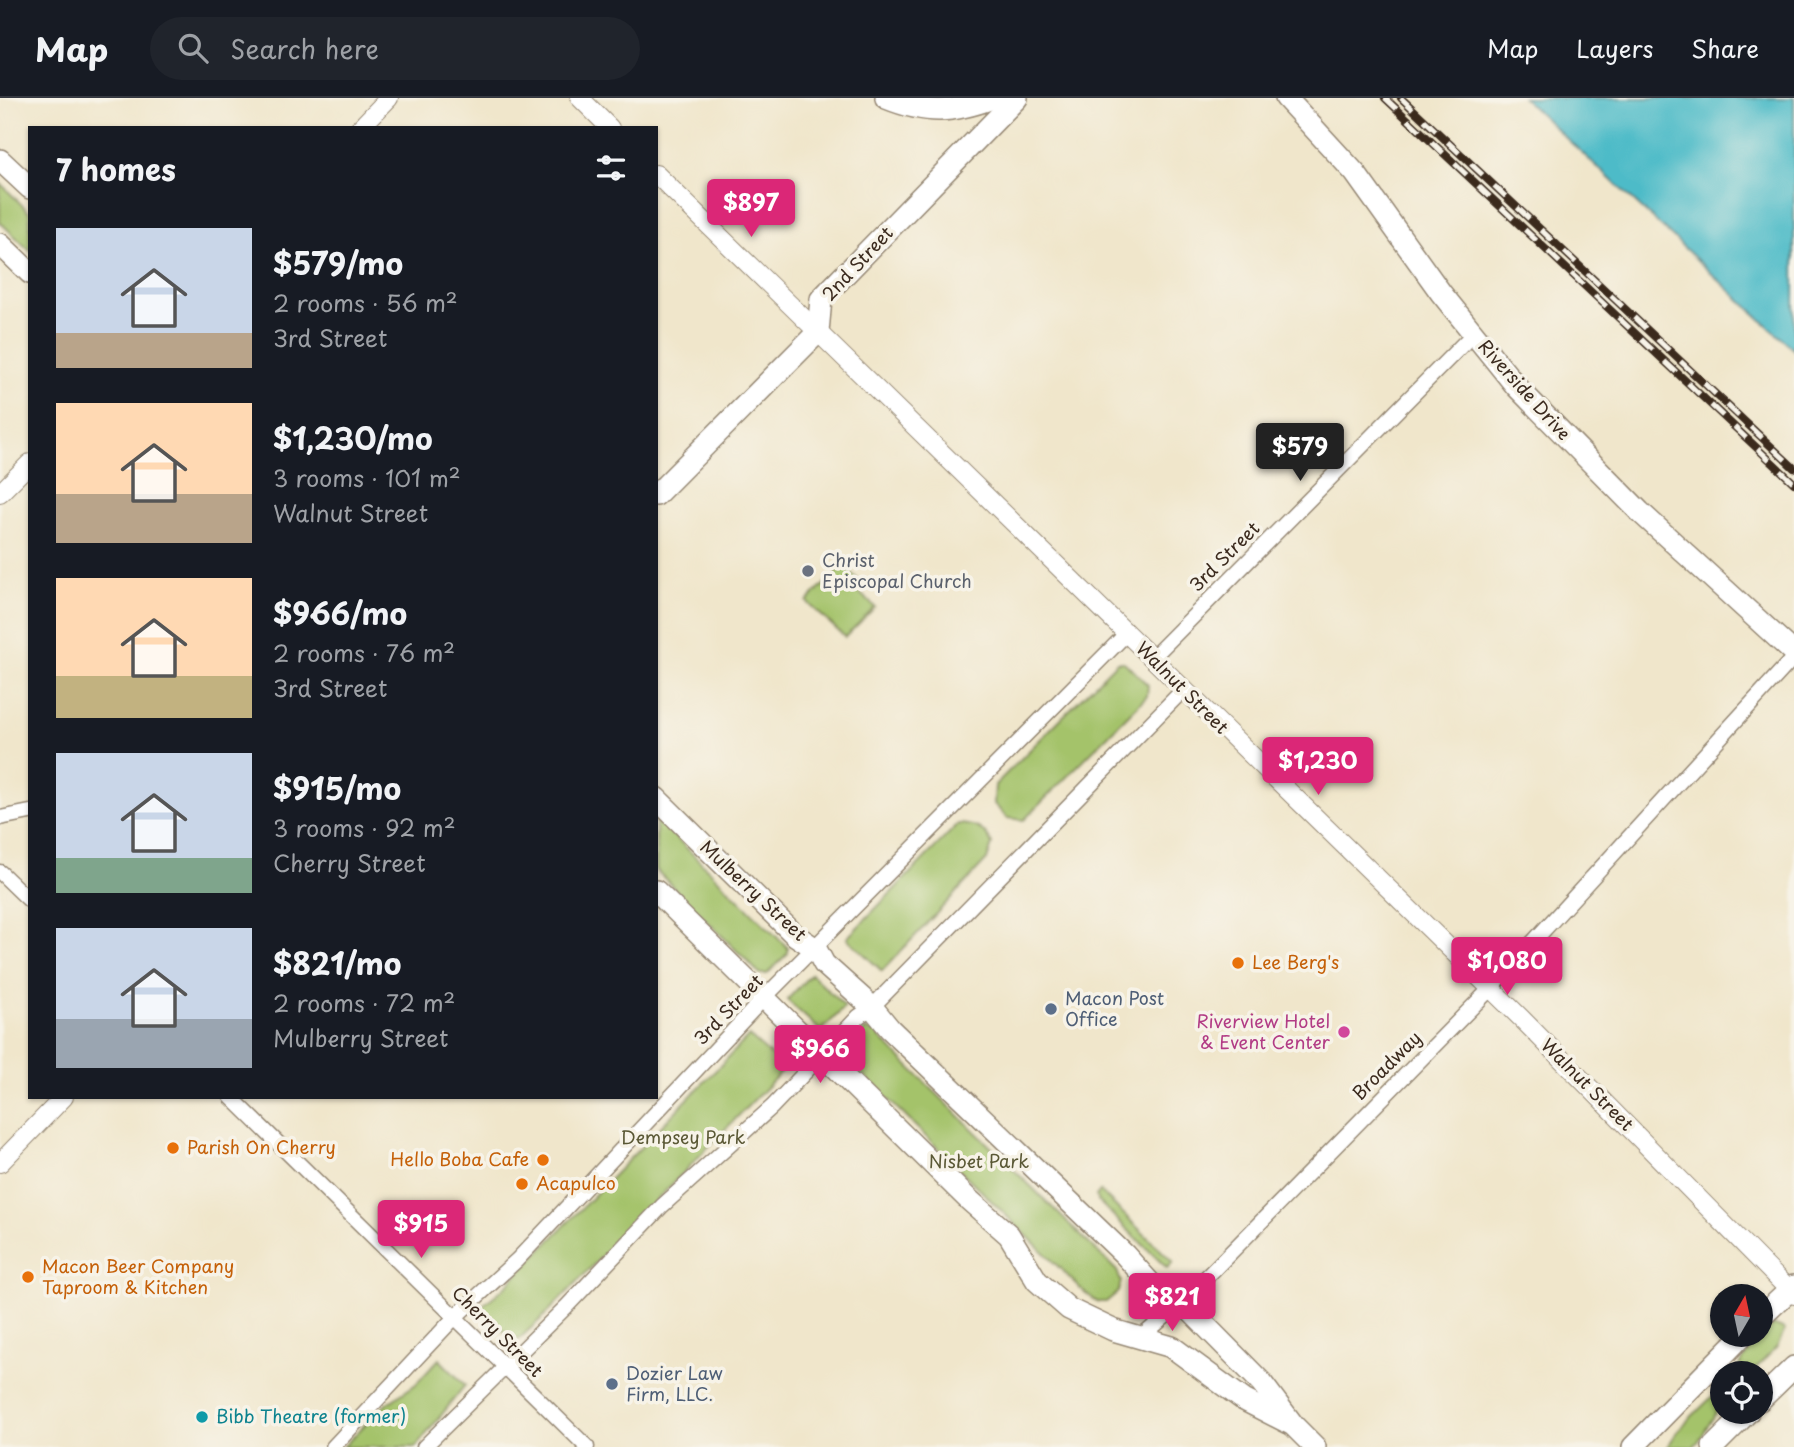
<!DOCTYPE html>
<html lang="en">
<head>
<meta charset="utf-8">
<style>
  :root { --surface:#171b24; --page:#20242c; --text:#f1f3f6; --muted:#9ea1a6; --line:#363941; --accent:#db2777 }
  body { margin:0; font-family:"Playpen Sans",sans-serif; background:var(--page); color:var(--text); height:100vh; display:flex; flex-direction:column; font-size:26px; white-space:nowrap }
  * { box-sizing:border-box; margin:0 }
  p { font-size:23px; color:var(--muted) }
  .icon { flex:none; width:38px; height:38px; fill:none; stroke:currentColor; stroke-width:2; stroke-linecap:round; stroke-linejoin:round }
  .map { position:relative; flex:1; overflow:hidden }
  .details { position:absolute; left:28px; top:28px; width:630px; height:973px; display:flex; flex-direction:column; background:var(--surface); border-radius:0px; box-shadow:0 2px 5px #0004 }
  .details>* { flex:none }
  .needle { width:46px; rotate:9deg }
  .buttons { position:absolute; left:1710px; top:1186px; display:grid; gap:14px }
  .buttons a { display:grid; place-items:center; width:63px; height:63px; border-radius:50%; background:var(--surface); box-shadow:0 2px 5px #0004; font-size:35px }
  .price { position:absolute; translate:-50% -60px; padding:0 16px; border-radius:7px; background:var(--accent); color:#fff; font-size:23px; line-height:46px; filter:drop-shadow(0 2px 4px #0008) }
  .price::after { content:''; position:absolute; left:50%; top:42px; width:21px; height:16px; margin-left:-10px; background:inherit; clip-path:polygon(0 0,100% 0,50% 100%) }
  .price.on { background:#222; color:#fff }
  ul { padding:0; list-style:none }
  li { display:flex; align-items:center; gap:21px; height:175px; padding:0 28px }
  li span { display:grid; place-items:center; flex:none; width:196px; height:140px; border-radius:0px; color:#555 }
  li>.icon { margin-inline-start:auto }
  span .icon { width:84px; height:84px; fill:#fffc; stroke-width:1 }
  li b { font-size:30px }
  h2 { display:flex; justify-content:space-between; align-items:center; height:84px; padding:0 28px; font-size:30px }
  header { display:flex; align-items:center; gap:42px; box-sizing:border-box; height:98px; padding:0 35px; background:var(--surface); border-bottom:2px solid var(--line) }
  header strong { font-size:33px }
  nav { display:flex; gap:38px; margin-inline-start:auto; font-size:24px }
  .search { width:490px; height:63px; background:var(--page); display:flex; align-items:center; gap:18px; box-sizing:border-box; padding:0 24px; border-radius:38px; color:var(--muted); font-size:26px }
  .map>svg:first-child { display:block }
</style>
</head>
<body>
<header>
<strong>Map</strong>
<div class="search"><svg class="icon" aria-label="search" viewBox="0 0 24 24"><circle cx="10" cy="10" r="6"/><path d="M15 15l6 6"/></svg>Search here</div>
<nav><a>Map</a><a>Layers</a><a>Share</a></nav>
</header>
<div class="map">
<svg width="1794" height="1349" viewBox="0 0 1794 1349">
  <rect width="100%" height="100%" fill="#f7f3e8"/>
  <filter id="ink" filterUnits="userSpaceOnUse"><feTurbulence type="fractalNoise" baseFrequency=".0143" numOctaves="2"/><feDisplacementMap in="SourceGraphic" scale="14" xChannelSelector="R" yChannelSelector="G"/><feConvolveMatrix kernelMatrix="1 2 1 2 8 2 1 2 1" color-interpolation-filters="sRGB"/></filter>
  <filter id="wash" filterUnits="userSpaceOnUse"><feTurbulence type="fractalNoise" baseFrequency=".00686" numOctaves="4" result="noise"/><feDisplacementMap in="SourceGraphic" scale="28" xChannelSelector="R" yChannelSelector="G"/><feGaussianBlur stdDeviation="1.57" result="paint"/><feColorMatrix in="noise" values="0 0 0 0 0 0 0 0 0 0 0 0 0 0 0 0 0 1.4 0 .05"/><feComposite in="paint" operator="in"/></filter>
  <g filter="url(#wash)">
    <rect width="100%" height="100%" fill="#f0e6cb"/>
    <!-- green -->
    <g fill="#a4c36b" stroke="#707644" stroke-width="2">
      <path d="M0,85l30,30v38l-30,-29z"/>
      <path d="M843,467l17,17 -6,6 21,19 -30,30 -38,-35z"/>
      <path d="M1117,564h7l24,23 -1,11 -123,124 -17,-2 -13,-14 1,-19z"/>
      <path d="M656,720l132,130v5l-21,21h-7l-104,-104z"/>
      <path d="M958,726c18,1 26,4 34,20l-5,16 -105,111 -35,-33z"/>
      <path d="M811,876l34,33 -24,24 -34,-31z"/>
      <path d="M866,931l9,4 242,238 4,11 -3,10 -12,10h-9l-16,-13 -237,-233 1,-5z"/>
      <path d="M749,938l36,32 -242,249 -25,23 -6,-1 -30,-29 1,-5 23,-19z"/>
      <path d="M1100,1093l73,71 -6,6 -69,-67 -2,-5z"/>
      <path d="M1773,1227l12,5 -8,17 -27,27h-15l21,-36z"/>
      <path d="M439,1261l26,26 -49,62h-73l38,-39 35,-24z"/>
      <path d="M1722,1289v16l-24,39 -5,5h-26l14,-20z"/>
    </g>
    <!-- water -->
    <path fill="#4ebbc8" stroke="#447273" stroke-width="2" d="M1523,0h271v252z"/>
  </g>
  <g filter="url(#ink)">
    <g fill="none" stroke-linecap="round" stroke-linejoin="round">
      <!-- minor casing -->
      <g stroke="#968874" stroke-width="17">
        <g id="minor">
          <path d="M1152,560l321,-324"/>
          <path d="M0,720l30,-6"/>
          <path d="M0,774l30,29"/>
          <path d="M231,999l356,350"/>
          <path d="M1140,1240l42,-36 307,-312 305,-333"/>
          <path d="M333,1349l122,-130 62,-57 247,-262 363,-365"/>
          <path d="M424,1349l142,-140 96,-101 110,-99 86,-90 14,-10 311,-317"/>
        </g>
      </g>
      <!-- tertiary casing -->
      <g stroke="#968874" stroke-width="20">
        <g id="tertiary">
          <path d="M580,0l30,30"/>
          <path d="M360,30l29,-30"/>
          <path d="M656,76l865,844 273,277"/>
          <path d="M0,395l30,-30"/>
          <path d="M0,1065l64,-66"/>
        </g>
      </g>
      <!-- primary casing -->
      <g stroke="#968874" stroke-width="24">
        <g id="primary">
          <path d="M886,0c42,17 66,15 107,0"/>
          <path d="M1286,0l69,75 86,120 75,93 124,126 154,141"/>
          <path d="M0,62l30,28"/>
          <path d="M0,146l30,29"/>
          <path d="M656,397l162,-163 3,-33 196,-201"/>
          <path d="M656,700l139,137 21,14 8,15 48,43 18,22 235,226 27,30 30,17 79,80 33,44 21,21"/>
          <path d="M656,793l312,308 41,36 28,46 32,28 44,21 59,17 72,53 45,23"/>
          <path d="M1760,1220l34,-32"/>
          <path d="M1760,1302l34,-33"/>
          <path d="M1633,1349l110,-112"/>
          <path d="M1713,1349l35,-35"/>
        </g>
      </g>
      <!-- minor -->
      <use href="#minor" stroke="#fff" stroke-width="14"/>
      <!-- tertiary -->
      <use href="#tertiary" stroke="#fff" stroke-width="18"/>
      <!-- primary -->
      <use href="#primary" stroke="#fff" stroke-width="21"/>
      <!-- rail casing -->
      <g stroke="#3b2a1e" stroke-width="8">
        <g id="rail">
          <path d="M1385,0l409,385"/>
          <path d="M1401,0l393,370"/>
        </g>
      </g>
      <!-- rail -->
      <use href="#rail" stroke="#f7f3e8" stroke-width="5" stroke-dasharray="16" stroke-linecap="butt"/>
    </g>
  </g>
  <!-- markers -->
  <circle fill="#6b7280" stroke="#f7f3e8" stroke-width="2.5" cx="808" cy="473" r="7"/>
  <g fill="#e8710a" stroke="#f7f3e8" stroke-width="2.5">
    <circle cx="1238" cy="865" r="7"/>
    <circle cx="173" cy="1050" r="7"/>
    <circle cx="543" cy="1062" r="7"/>
    <circle cx="522" cy="1086" r="7"/>
    <circle cx="28" cy="1179" r="7"/>
  </g>
  <g fill="#5c6f8a" stroke="#f7f3e8" stroke-width="2.5">
    <circle cx="1051" cy="911" r="7"/>
    <circle cx="612" cy="1286" r="7"/>
  </g>
  <circle fill="#d1479c" stroke="#f7f3e8" stroke-width="2.5" cx="1344" cy="934" r="7"/>
  <circle fill="#0f9aa8" stroke="#f7f3e8" stroke-width="2.5" cx="202" cy="1319" r="7"/>
  <g text-anchor="middle" stroke-width="7" stroke-linejoin="round" paint-order="stroke">
    <!-- street labels -->
    <g font-size="18" fill="#3b2a1e" stroke="#f7f3e8">
      <text transform="translate(858 166) rotate(-47)" y="6">2nd Street</text>
      <text transform="translate(1524 292) rotate(48)" y="6">Riverside Drive</text>
      <text transform="translate(1225 459) rotate(-45)" y="6">3rd Street</text>
      <text transform="translate(1182 590) rotate(45)" y="6">Walnut Street</text>
      <text transform="translate(753 793) rotate(43)" y="6">Mulberry Street</text>
      <text transform="translate(729 912) rotate(-46)" y="6">3rd Street</text>
      <text transform="translate(1387 968) rotate(-45)" y="6">Broadway</text>
      <text transform="translate(1587 987) rotate(45)" y="6">Walnut Street</text>
      <text transform="translate(497 1234) rotate(45)" y="6">Cherry Street</text>
    </g>
    <!-- worship labels -->
    <g font-size="18" fill="#5b616d" stroke="#f7f3e8" text-anchor="start">
      <text x="822" y="469">Christ<tspan x="822" dy="21">Episcopal Church</tspan></text>
    </g>
    <!-- food labels -->
    <g font-size="18" fill="#c56008" stroke="#f7f3e8" text-anchor="start">
      <text x="1252" y="871">Lee Berg's</text>
      <text x="187" y="1056">Parish On Cherry</text>
      <text x="529" y="1068" text-anchor="end">Hello Boba Cafe</text>
      <text x="536" y="1092">Acapulco</text>
      <text x="42" y="1175">Macon Beer Company<tspan x="42" dy="21">Taproom &amp; Kitchen</tspan></text>
    </g>
    <!-- service labels -->
    <g font-size="18" fill="#4e5e75" stroke="#f7f3e8" text-anchor="start">
      <text x="1065" y="907">Macon Post<tspan x="1065" dy="21">Office</tspan></text>
      <text x="626" y="1282">Dozier Law<tspan x="626" dy="21">Firm, LLC.</tspan></text>
    </g>
    <!-- hotel labels -->
    <g font-size="18" fill="#b23c85" stroke="#f7f3e8" text-anchor="end">
      <text x="1330" y="930">Riverview Hotel<tspan x="1330" dy="21">&amp; Event Center</tspan></text>
    </g>
    <!-- park labels -->
    <g font-size="18" fill="#5a5835" stroke="#f7f3e8">
      <text x="683" y="1046">Dempsey Park</text>
      <text x="979" y="1070">Nisbet Park</text>
    </g>
    <!-- culture labels -->
    <g font-size="18" fill="#0d838f" stroke="#f7f3e8" text-anchor="start">
      <text x="216" y="1325">Bibb Theatre (former)</text>
    </g>
  </g>
</svg>
<div class="buttons">
<a><svg class="needle" viewBox="-14 -14 28 28"><path d="M0-13l5 13h-10z" fill="#e53935"/><path d="M0 13l5-13h-10z" fill="#9ea1a6"/></svg></a>
<a><svg class="icon" aria-label="locate" viewBox="0 0 24 24"><circle cx="12" cy="12" r="6"/><path d="M12 2v4M12 18v4M2 12h4M18 12h4"/></svg></a>
</div>
<b class="price" style="left:751px;top:141px">$897</b>
<b class="price on" style="left:1300px;top:385px">$579</b>
<b class="price" style="left:1318px;top:699px">$1,230</b>
<b class="price" style="left:1507px;top:899px">$1,080</b>
<b class="price" style="left:820px;top:987px">$966</b>
<b class="price" style="left:421px;top:1162px">$915</b>
<b class="price" style="left:1172px;top:1235px">$821</b>
<section class="details">
<h2>7 homes<svg class="icon" aria-label="filters" viewBox="0 0 24 24"><path d="M4 7h16M4 17h16"/><circle cx="9" cy="7" r="2"/><circle cx="15" cy="17" r="2"/></svg></h2>
<ul>
<li><span style="background:linear-gradient(#c9d6e8 75%,#b9a48a 0)"><svg class="icon" aria-label="home" viewBox="0 0 24 24"><path d="M3 11l9-7 9 7M6 9v11h12V9"/></svg></span><div><b>$579/mo</b><p>2 rooms · 56 m²</p><p>3rd Street</p></div></li>
<li><span style="background:linear-gradient(#ffd9b3 65%,#b9a48a 0)"><svg class="icon" aria-label="home" viewBox="0 0 24 24"><path d="M3 11l9-7 9 7M6 9v11h12V9"/></svg></span><div><b>$1,230/mo</b><p>3 rooms · 101 m²</p><p>Walnut Street</p></div></li>
<li><span style="background:linear-gradient(#ffd9b3 70%,#c2b280 0)"><svg class="icon" aria-label="home" viewBox="0 0 24 24"><path d="M3 11l9-7 9 7M6 9v11h12V9"/></svg></span><div><b>$966/mo</b><p>2 rooms · 76 m²</p><p>3rd Street</p></div></li>
<li><span style="background:linear-gradient(#c9d6e8 75%,#7fa58c 0)"><svg class="icon" aria-label="home" viewBox="0 0 24 24"><path d="M3 11l9-7 9 7M6 9v11h12V9"/></svg></span><div><b>$915/mo</b><p>3 rooms · 92 m²</p><p>Cherry Street</p></div></li>
<li><span style="background:linear-gradient(#c9d6e8 65%,#9aa5b1 0)"><svg class="icon" aria-label="home" viewBox="0 0 24 24"><path d="M3 11l9-7 9 7M6 9v11h12V9"/></svg></span><div><b>$821/mo</b><p>2 rooms · 72 m²</p><p>Mulberry Street</p></div></li>
</ul>
</section>
</div>
</body>
</html>
